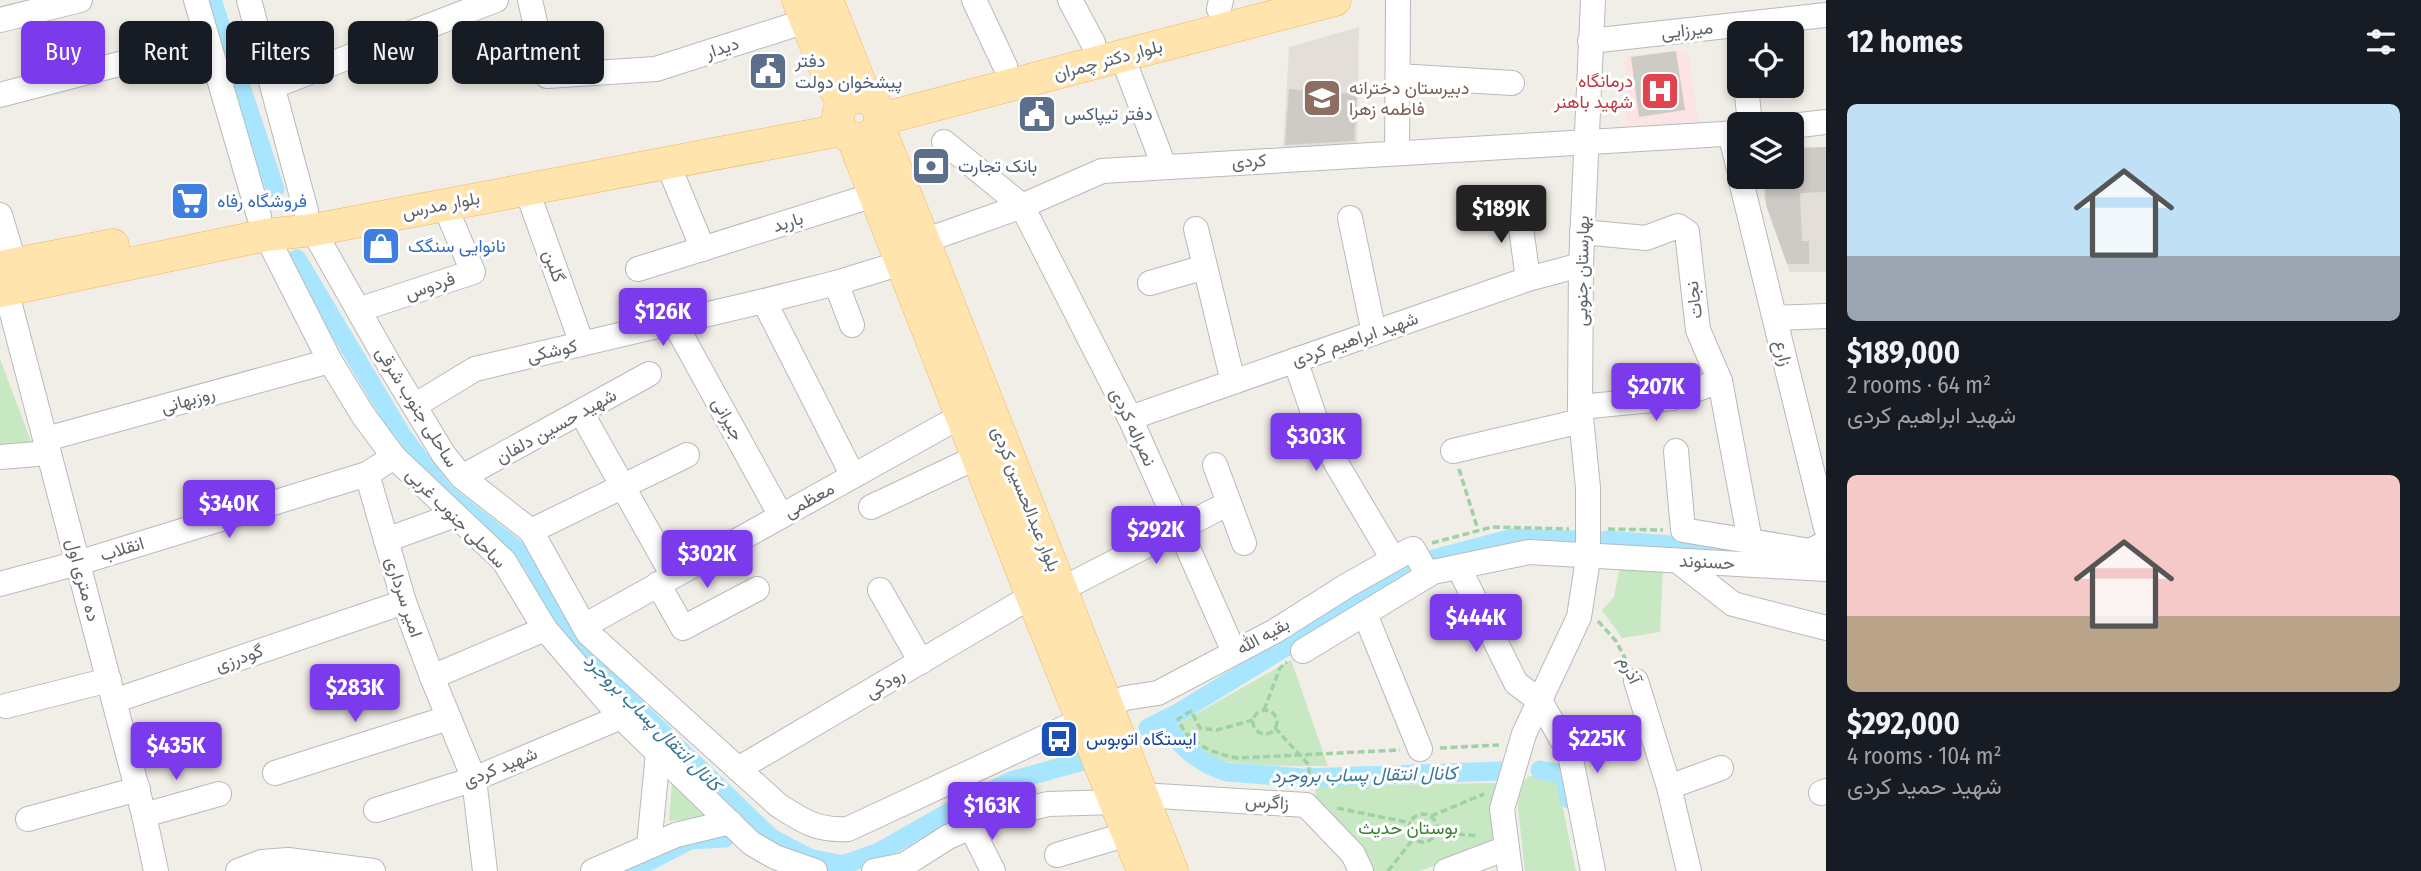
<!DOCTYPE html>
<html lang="en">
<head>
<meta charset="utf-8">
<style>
  :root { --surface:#171b24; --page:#20242c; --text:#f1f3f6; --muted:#9ea1a6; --accent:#7c3aed }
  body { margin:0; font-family:"Fira Sans Condensed",Vazirmatn,sans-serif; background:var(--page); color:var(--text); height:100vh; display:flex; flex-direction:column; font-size:26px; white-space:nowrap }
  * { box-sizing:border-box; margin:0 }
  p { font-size:23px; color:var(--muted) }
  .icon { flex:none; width:38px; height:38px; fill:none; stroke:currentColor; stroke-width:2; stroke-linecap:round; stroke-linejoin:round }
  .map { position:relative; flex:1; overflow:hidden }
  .panel { display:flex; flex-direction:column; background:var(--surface); width:595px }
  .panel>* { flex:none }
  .banner { position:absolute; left:21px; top:21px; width:665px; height:63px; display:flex; gap:14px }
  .fabs { position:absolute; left:1727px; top:21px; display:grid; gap:14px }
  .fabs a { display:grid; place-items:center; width:77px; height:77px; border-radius:10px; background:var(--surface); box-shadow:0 4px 10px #0003; font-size:35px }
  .price { position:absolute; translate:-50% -60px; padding:0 16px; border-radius:7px; background:var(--accent); color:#fff; font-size:23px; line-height:46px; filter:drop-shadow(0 2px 4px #0008) }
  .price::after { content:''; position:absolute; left:50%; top:42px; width:21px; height:16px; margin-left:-10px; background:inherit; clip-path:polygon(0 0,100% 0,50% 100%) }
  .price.selected { background:#222; color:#fff }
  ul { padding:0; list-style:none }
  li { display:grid; align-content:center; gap:14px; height:371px; padding:0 21px }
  li span { display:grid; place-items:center; height:217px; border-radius:10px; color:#555 }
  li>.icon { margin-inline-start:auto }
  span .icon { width:126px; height:126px; fill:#fffc; stroke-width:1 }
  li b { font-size:30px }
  h2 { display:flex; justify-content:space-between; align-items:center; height:84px; padding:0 21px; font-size:30px }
  .chip { padding:0 24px; border-radius:10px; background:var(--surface); box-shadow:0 4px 10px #0003; font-size:24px; line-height:63px }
  .chip.selected { background:var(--accent); color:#fff }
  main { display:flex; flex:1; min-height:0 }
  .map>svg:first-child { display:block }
</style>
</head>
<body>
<main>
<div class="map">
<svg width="1826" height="871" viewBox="0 0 1826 871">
  <rect width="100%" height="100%" fill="#f1ede7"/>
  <!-- education -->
  <g fill="#e3ded8">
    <path d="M1359,27l-2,122 -74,2 6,-104z"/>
    <path d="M1826,147v125h-36l-26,-74v-21h28z"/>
  </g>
  <!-- medical -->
  <path fill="#fce4e5" d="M1688,50l11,77 -74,4 1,-75z"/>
  <!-- green -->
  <g fill="#c8e8c3">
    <path d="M0,359l32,85 -32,2z"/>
    <path d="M1620,566l43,1 -3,65 -38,6 -20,-28 12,-13z"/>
    <path d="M1291,660l37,106c-32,0 -107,2 -133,-15 -8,-6 -15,-16 -22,-24z"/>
    <path d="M1530,776l27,4 19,91h-51l-7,-63 2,-24z"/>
    <path d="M672,783l40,35 -43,3z"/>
    <path d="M1495,783l1,60 -77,28h-45l-57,-62 -2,-23z"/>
  </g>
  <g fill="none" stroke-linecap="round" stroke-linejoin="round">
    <!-- canal -->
    <g stroke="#a8e6ff" stroke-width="19">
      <path d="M212,0l63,189"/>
      <path d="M297,259l106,178 41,55 87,69 53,96 187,181 38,20 34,7 36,-13 74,-42 58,-29 72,-20"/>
      <path d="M1607,540l139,11"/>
      <path d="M1430,560l83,-22 62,2"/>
      <path d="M1162,721c18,24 35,42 65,51l76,6 199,-7"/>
      <path d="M1148,728l30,-15 233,-143"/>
      <path d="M1540,770l21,4 6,9 2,16"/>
      <path d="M630,871l60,-31 35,-2"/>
    </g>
  </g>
  <!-- building -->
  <g fill="#cecac6">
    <path d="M1676,51l9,59 -46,7 -8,-60z"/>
    <path d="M1289,89l68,5 -3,47 -69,4z"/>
    <path d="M1826,147v45l-26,1 2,48h7v23h-22l-21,-59 -1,-28h27v-29z"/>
  </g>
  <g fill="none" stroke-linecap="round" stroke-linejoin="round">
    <!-- minor casing -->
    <g stroke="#b7babd" stroke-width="26">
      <g id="minor">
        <path d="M196,0l63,216"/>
        <path d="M249,0l57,211"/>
        <path d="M530,0l17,76 109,-7 150,-48"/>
        <path d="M974,0l31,66"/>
        <path d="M1070,0l23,43"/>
        <path d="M1219,9l2,-9"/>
        <path d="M0,20l80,-20"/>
        <path d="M1590,41l236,-26"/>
        <path d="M1122,56l42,110"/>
        <path d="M1398,76l114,7"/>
        <path d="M274,86l222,-86"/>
        <path d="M1746,86l4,38"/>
        <path d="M0,95l208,-54"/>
        <path d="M1792,126l34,-4"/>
        <path d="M1730,133l10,40"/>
        <path d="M944,142l78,64 108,212 104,234"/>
        <path d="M1397,152l1,-152"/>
        <path d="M667,162l36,87"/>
        <path d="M1740,177l86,351"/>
        <path d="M526,188l56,156"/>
        <path d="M1518,206l10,73"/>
        <path d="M0,215l15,50"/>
        <path d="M1350,218l24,115"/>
        <path d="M1196,229l37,153"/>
        <path d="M313,230l77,136 54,89 18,22 69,54 57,102 190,172c25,16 39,26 70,24l234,-109"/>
        <path d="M1582,232l64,6 32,-12 9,6 11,98 22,51 30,160"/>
        <path d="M266,235l64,126 33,54 31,42 110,104 41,68 76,88 130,126 24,14 40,14"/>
        <path d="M924,241l98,-35 80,-35 638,-38"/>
        <path d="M638,269l236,-74"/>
        <path d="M836,283l16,42"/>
        <path d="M1150,283l55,-16"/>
        <path d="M6,290l138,525 12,56"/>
        <path d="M764,301l89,175"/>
        <path d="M358,310l115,-38 -29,-68"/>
        <path d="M1775,318l51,-2"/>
        <path d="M674,322l107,194"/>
        <path d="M1295,360l22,64 19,39 57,96"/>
        <path d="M414,406l61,-37 289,-68 72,-18 65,-20"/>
        <path d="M1580,407l92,-9 48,-17"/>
        <path d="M581,412l92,164"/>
        <path d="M1130,418l398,-139 53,-14"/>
        <path d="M46,439l284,-78"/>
        <path d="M1453,451l128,-30"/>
        <path d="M1676,451l7,79 127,21 16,-8"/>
        <path d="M0,457l49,-4"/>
        <path d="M394,457l-27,17 37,128 28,75 42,102 11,92"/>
        <path d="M1215,465l29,78"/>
        <path d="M462,477l187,-103"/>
        <path d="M871,507l106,-50"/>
        <path d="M531,531l156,-76"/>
        <path d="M386,540l69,-25"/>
        <path d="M1678,561l55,43 93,24"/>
        <path d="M1459,568l57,115 24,18 30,53 23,117"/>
        <path d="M0,584l78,-21 289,-89"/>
        <path d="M658,584l25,44 74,-39"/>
        <path d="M1062,589l167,-86"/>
        <path d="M880,590l41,72"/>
        <path d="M1365,614l55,135"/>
        <path d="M584,626l377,-210"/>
        <path d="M1303,651l130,-79 96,-20 297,17"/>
        <path d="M432,677l113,-48"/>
        <path d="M1636,681l33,106 20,84"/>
        <path d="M114,701l290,-99"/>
        <path d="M6,706l103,-26"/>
        <path d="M1107,707l18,-9 33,-5 117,-62 73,-46 62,-35 3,-1 15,26"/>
        <path d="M738,769l294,-173"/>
        <path d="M275,773l173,-55"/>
        <path d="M1669,787l52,-19"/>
        <path d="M1821,793l5,-2"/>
        <path d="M1141,795l165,10 47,49 8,17"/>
        <path d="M376,810l98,-31 147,-62"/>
        <path d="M144,815l75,-21"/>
        <path d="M28,819l110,-30"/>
        <path d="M971,827l22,44"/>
        <path d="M649,846l9,-93"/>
        <path d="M1057,855l71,-21"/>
        <path d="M238,871l24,-9 26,-2 85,11"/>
        <path d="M593,871l83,-36 54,-13"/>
        <path d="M874,871l30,-6 44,-28 44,-19 56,-14 67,-2"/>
        <path d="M1446,871l61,-23"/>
        <path d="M1510,871l-8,-62 22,-75 55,-117 9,-58v-71l-8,-81 1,-142 12,-265"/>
      </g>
    </g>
    <!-- major casing -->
    <g stroke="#f6b35b" stroke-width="33">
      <g id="major">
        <path d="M798,0l31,78 14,26"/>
        <path d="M827,0l39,98"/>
        <circle cx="859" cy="118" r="21"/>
        <path d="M881,119l454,-119"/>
        <path d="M879,127l293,744"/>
        <path d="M853,139l179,457 111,275"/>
        <path d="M0,267l113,-22"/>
        <path d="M0,291l266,-56 47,-5 528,-100"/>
      </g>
    </g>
    <!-- path -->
    <g stroke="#9fd1a6" stroke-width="3.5" stroke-dasharray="7 3.5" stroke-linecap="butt">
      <path d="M1459,469l19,61"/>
      <path d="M1608,529l55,1"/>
      <path d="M1432,543l60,-16 77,2"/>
      <path d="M1598,621l18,20 12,23"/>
      <path d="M1264,710l16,-42 7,-6"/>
      <circle cx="1265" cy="722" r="12"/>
      <path d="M1253,720l-36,10 -17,-2 -9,-17 -13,8c10,25 34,34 60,39l162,-8"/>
      <path d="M1275,728l34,37v21"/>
      <path d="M1440,748l59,-3"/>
      <path d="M1337,808l74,15"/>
      <circle cx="1423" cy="828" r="14"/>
      <path d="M1431,816l53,-22"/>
      <path d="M1437,832l42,4"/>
      <path d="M1388,871l26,-33"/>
    </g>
    <!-- minor -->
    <use href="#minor" stroke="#fff" stroke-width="24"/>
    <!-- major -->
    <use href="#major" stroke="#ffe5ad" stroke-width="32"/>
  </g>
  <!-- icons -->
  <defs>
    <g id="civic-square" transform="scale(2.0125)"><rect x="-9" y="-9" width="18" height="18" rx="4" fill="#5c6f8a" stroke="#fff"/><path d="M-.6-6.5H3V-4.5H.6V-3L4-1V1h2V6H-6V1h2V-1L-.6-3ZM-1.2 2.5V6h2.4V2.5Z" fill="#fff"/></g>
    <g id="hospital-square" transform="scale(2.0125)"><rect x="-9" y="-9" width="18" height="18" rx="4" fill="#e0444e" stroke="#fff"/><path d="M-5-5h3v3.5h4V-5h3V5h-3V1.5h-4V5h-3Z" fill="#fff"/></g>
    <g id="school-square" transform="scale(2.0125)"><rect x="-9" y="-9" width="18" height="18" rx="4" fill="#8d6e63" stroke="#fff"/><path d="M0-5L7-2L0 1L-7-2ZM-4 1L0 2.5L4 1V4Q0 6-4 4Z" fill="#fff"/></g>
    <g id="bank-square" transform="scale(2.0125)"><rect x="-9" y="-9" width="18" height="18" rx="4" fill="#5c6f8a" stroke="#fff"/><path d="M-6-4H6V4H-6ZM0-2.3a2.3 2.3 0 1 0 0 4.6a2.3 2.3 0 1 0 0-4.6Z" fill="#fff"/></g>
    <g id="supermarket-square" transform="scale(2.0125)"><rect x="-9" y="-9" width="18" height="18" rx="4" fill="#3f7fe0" stroke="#fff"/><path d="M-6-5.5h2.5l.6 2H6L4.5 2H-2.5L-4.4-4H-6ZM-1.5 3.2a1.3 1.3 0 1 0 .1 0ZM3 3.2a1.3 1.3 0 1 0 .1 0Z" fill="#fff"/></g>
    <g id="shop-square" transform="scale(2.0125)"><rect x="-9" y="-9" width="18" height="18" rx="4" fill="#3f7fe0" stroke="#fff"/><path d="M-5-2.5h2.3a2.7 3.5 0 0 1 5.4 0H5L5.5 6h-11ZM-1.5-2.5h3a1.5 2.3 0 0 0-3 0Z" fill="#fff"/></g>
    <g id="bus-square" transform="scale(2.0125)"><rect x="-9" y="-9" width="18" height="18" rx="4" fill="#1a4fb4" stroke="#fff"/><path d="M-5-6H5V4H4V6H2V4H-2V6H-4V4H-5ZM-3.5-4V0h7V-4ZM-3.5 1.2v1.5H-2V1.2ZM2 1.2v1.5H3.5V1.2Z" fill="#fff"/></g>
  </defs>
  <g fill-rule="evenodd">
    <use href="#civic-square" x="768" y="71"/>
    <use href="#hospital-square" x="1660" y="91"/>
    <use href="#school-square" x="1322" y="98"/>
    <use href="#civic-square" x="1037" y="114"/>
    <use href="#bank-square" x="931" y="166"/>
    <use href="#supermarket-square" x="190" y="201"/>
    <use href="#shop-square" x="381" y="246"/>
    <use href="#bus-square" x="1059" y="739"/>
  </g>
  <g text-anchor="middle" stroke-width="6" stroke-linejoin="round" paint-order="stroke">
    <!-- street labels -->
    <g font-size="18" fill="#5e6467" stroke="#fff">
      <text transform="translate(1687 30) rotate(-6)" y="6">میرزایی</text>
      <text transform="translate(722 48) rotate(-18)" y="6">دیدار</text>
      <text transform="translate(1108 60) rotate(-15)" y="6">بلوار دکتر چمران</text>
      <text transform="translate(1249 161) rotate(-3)" y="6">کردی</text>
      <text transform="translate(441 205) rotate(-11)" y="6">بلوار مدرس</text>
      <text transform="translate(788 222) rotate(-17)" y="6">باربد</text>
      <text transform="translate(554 266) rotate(70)" y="6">گلبن</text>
      <text transform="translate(1582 271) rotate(-89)" y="6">بهارستان جنوبی</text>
      <text transform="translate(430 286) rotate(-19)" y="6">فردوس</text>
      <text transform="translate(1694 300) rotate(-97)" y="6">نجات</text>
      <text transform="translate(1355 339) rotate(-19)" y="6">شهید ابراهیم کردی</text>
      <text transform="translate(552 351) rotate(-13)" y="6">کوشکی</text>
      <text transform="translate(1783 353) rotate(76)" y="6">زارع</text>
      <text transform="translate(188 400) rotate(-16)" y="6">روزبهانی</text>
      <text transform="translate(417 407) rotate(58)" y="6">ساحلی جنوب شرقی</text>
      <text transform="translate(728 419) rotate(61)" y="6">جیرانی</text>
      <text transform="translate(556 426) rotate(-29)" y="6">شهید حسین دلفان</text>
      <text transform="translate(1133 427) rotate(65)" y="6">نصراله کردی</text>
      <text transform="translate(1026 499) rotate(68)" y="6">بلوار عبدالحسین کردی</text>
      <text transform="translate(809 500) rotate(-29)" y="6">معظمی</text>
      <text transform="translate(456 518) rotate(45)" y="6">ساحلی جنوب غربی</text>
      <text transform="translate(122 549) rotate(-17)" y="6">انقلاب</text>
      <text transform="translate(1707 562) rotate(3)" y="6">حسنوند</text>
      <text transform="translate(83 580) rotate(75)" y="6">ده متری اول</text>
      <text transform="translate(404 597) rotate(72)" y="6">امیر سرداری</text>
      <text transform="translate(1263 636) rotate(-29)" y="6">بقیه الله</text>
      <text transform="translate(239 658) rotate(-19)" y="6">گودرزی</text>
      <text transform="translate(1630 670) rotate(65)" y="6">آذرم</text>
      <text transform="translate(885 683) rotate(-31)" y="6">رودکی</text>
      <text transform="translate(500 767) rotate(-22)" y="6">شهید کردی</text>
      <text transform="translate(1267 802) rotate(3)" y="6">زاگرس</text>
    </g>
    <!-- service labels -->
    <g font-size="18" fill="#4e5e75" stroke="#fff" text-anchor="start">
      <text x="795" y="67">دفتر<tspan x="795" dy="21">پیشخوان دولت</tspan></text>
      <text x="1064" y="120">دفتر تیپاکس</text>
      <text x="958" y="172">بانک تجارت</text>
    </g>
    <!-- health labels -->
    <g font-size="18" fill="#be3a42" stroke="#fff" text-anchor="end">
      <text x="1633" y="87">درمانگاه<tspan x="1633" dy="21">شهید باهنر</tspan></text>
    </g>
    <!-- education labels -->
    <g font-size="18" fill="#785e54" stroke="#fff" text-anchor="start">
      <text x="1349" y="94">دبیرستان دخترانه<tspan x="1349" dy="21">فاطمه زهرا</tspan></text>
    </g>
    <!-- shop labels -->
    <g font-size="18" fill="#366cbe" stroke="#fff" text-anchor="start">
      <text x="217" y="207">فروشگاه رفاه</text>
      <text x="408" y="252">نانوایی سنگک</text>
    </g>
    <!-- transit labels -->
    <g font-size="18" fill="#164399" stroke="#fff" text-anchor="start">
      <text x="1086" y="745">ایستگاه اتوبوس</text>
    </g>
    <!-- park labels -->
    <g font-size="18" fill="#3a8231" stroke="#fff">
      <text x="1408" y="834">بوستان حدیث</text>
    </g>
    <!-- water labels -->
    <g font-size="19" font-style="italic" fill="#38779a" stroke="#fff">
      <text transform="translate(653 722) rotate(45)" y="7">کانال انتقال پساب بروجرد</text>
      <text transform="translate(1364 774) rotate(-1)" y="7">کانال انتقال پساب بروجرد</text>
    </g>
  </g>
</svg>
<div class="fabs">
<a><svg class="icon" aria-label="locate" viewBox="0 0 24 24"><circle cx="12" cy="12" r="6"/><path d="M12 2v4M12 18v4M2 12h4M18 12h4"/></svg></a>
<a><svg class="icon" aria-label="layers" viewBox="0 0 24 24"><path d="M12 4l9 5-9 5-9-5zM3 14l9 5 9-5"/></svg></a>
</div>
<b class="price selected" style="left:1501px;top:245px">$189K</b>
<b class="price" style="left:663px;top:348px">$126K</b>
<b class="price" style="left:1656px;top:423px">$207K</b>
<b class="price" style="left:1316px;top:473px">$303K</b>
<b class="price" style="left:229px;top:540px">$340K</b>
<b class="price" style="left:1156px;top:566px">$292K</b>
<b class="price" style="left:707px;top:590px">$302K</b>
<b class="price" style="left:1476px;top:654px">$444K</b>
<b class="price" style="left:355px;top:724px">$283K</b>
<b class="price" style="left:1597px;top:775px">$225K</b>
<b class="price" style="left:176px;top:782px">$435K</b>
<b class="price" style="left:992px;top:842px">$163K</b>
<div class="banner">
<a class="chip selected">Buy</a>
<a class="chip">Rent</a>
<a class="chip">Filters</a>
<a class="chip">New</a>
<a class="chip">Apartment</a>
</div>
</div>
<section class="panel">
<h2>12 homes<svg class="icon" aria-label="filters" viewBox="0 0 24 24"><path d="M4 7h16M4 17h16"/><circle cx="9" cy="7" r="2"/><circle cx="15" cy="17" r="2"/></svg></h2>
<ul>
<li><span style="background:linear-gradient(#bfe0f5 70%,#9aa5b1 0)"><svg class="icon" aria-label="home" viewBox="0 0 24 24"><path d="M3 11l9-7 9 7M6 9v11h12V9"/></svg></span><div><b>$189,000</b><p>2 rooms · 64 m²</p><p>شهید ابراهیم کردی</p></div></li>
<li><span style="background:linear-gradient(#f6c9c9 65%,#b9a48a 0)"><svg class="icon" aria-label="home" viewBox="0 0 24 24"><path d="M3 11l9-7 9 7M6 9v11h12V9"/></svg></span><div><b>$292,000</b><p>4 rooms · 104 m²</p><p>شهید حمید کردی</p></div></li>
</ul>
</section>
</main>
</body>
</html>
